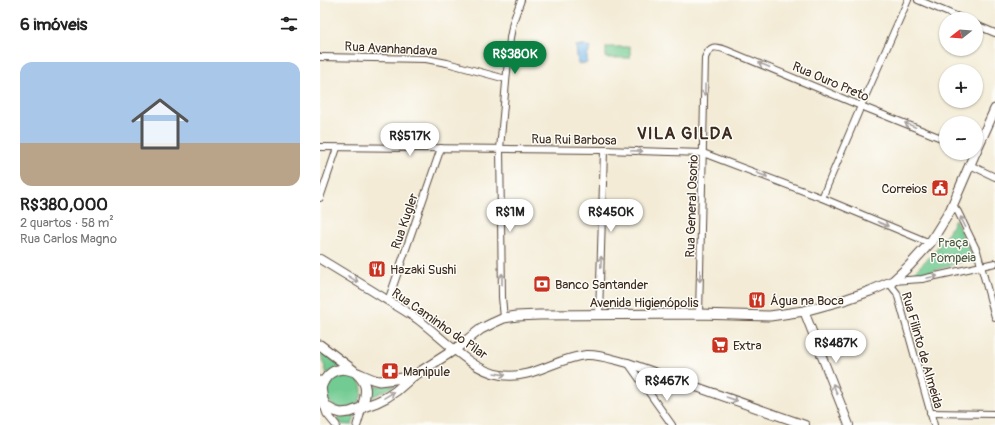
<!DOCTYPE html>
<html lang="pt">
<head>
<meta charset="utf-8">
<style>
  :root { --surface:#fff; --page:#f6f6f6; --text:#222; --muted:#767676; --line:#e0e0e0; --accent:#0b8043 }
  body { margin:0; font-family:Pangolin,sans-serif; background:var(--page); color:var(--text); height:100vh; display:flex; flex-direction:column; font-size:15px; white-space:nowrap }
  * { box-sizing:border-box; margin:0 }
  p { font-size:13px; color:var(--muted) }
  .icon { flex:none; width:22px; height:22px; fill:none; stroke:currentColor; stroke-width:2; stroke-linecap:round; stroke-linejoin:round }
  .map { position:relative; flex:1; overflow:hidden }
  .drawer { display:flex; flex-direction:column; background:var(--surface); width:320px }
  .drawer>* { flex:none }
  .needle { width:26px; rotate:253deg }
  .controls { position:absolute; left:619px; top:12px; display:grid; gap:8px }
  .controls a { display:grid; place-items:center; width:44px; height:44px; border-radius:50%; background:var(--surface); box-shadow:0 1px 3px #0004; font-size:20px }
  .price { position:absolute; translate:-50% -34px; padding:0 9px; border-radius:14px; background:#fff; color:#222; font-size:13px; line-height:26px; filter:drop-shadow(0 1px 2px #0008) }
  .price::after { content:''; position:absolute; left:50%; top:24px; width:12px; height:9px; margin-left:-6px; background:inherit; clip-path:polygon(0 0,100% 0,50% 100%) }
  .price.on { background:var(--accent); color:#fff }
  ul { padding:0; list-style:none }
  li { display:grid; align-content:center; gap:8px; height:212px; padding:0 20px }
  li+li { border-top:1px solid var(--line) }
  li span { display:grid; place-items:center; height:124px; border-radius:12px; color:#555 }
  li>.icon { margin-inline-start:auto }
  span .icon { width:72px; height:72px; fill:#fffc; stroke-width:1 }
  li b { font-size:17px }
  h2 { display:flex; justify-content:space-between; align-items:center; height:48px; padding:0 20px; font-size:17px }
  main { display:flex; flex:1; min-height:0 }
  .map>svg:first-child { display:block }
</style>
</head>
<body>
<main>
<section class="drawer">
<h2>6 imóveis<svg class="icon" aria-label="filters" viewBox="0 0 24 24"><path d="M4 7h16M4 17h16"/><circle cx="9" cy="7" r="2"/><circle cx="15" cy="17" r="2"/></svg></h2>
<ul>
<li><span style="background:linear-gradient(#a9c7e8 65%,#b9a48a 0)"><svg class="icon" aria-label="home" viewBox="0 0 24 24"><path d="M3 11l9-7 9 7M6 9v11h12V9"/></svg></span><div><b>R$380,000</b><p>2 quartos · 58 m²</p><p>Rua Carlos Magno</p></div></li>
</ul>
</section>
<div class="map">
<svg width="675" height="425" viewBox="0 0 675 425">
  <rect width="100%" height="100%" fill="#fdfcf7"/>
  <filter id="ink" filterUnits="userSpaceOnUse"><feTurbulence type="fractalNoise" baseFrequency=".025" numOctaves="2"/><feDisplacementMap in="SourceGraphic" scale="8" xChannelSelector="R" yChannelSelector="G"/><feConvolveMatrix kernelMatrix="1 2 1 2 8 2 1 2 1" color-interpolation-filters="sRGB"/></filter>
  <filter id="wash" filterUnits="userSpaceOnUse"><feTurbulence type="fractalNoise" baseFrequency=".012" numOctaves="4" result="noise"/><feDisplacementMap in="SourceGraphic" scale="16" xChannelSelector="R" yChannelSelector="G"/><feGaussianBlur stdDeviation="0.9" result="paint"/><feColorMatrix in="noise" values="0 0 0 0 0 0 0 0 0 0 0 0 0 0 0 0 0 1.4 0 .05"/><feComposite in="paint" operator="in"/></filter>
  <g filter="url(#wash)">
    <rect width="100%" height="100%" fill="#f3ebd6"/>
    <!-- green -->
    <g fill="#72cb92" stroke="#567a58">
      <rect x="286" y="47" width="24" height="11"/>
      <path d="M635,219l18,39 -53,17h-9c17,-16 35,-34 44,-56z"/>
      <path d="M2,352l19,14 -14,8 -6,-19v-2z"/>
      <circle cx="24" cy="391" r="18"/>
      <path d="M78,384l-28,14 1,-6 -3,-7 8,1z"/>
      <path d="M36,414l-4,11c-6,0 -13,0 -15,-6l1,-2h8z"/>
    </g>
    <!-- water -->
    <path fill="#7abcef" stroke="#5a7386" d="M264,45l7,3 -4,8v7l-9,1 -2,-18z"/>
  </g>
  <g filter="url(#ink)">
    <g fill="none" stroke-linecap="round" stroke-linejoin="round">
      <!-- minor casing -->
      <g stroke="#57473a" stroke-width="8">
        <g id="minor">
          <path d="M598,0l45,19"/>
          <path d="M656,25l19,8"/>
          <path d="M0,57l106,2 21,4 59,16"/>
          <path d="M0,147l284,3 99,3 119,45 108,45"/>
          <path d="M650,165l25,12"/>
          <path d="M0,198l17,-50"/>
          <path d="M502,198l39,-92 47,-106"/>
          <path d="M632,204l6,8 19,39 18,66"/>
          <path d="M573,281l29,-2 73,-16"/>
          <path d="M569,283l8,10 37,132"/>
          <path d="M68,301l53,-153"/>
          <path d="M379,314l6,-256c5,-13 10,-12 21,-8l135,56 85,34"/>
          <path d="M279,315l5,-165"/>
          <path d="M184,318l-2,-21 -1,-79 -1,-69 10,-111 3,-16 8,-22"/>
          <path d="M308,363l44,62"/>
          <path d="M327,390l6,-12 4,-5"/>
          <path d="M610,413l65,1"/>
        </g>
      </g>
      <!-- tertiary casing -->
      <g stroke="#57473a" stroke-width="9">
        <g id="tertiary">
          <path d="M3,403l4,11 9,11"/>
          <path d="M37,425l5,-17"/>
        </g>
      </g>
      <!-- secondary casing -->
      <g stroke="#57473a" stroke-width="10">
        <g id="secondary">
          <path d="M0,259c23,14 45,27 67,41 10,6 20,12 29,18 24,17 55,53 85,57 31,5 55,-17 85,-20 14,-1 28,5 42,8l177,62"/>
          <path d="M484,311l45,114"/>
        </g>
      </g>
      <!-- primary casing -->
      <g stroke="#57473a" stroke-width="11">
        <g id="primary">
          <path d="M656,151l19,-42"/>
          <path d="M0,345l33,25"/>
          <path d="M37,374c12,11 9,20 5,34"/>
          <path d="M0,381l3,19 4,7 7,4 7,2 9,-1 27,-10 10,-5 9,-6 16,-14 42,-27 27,-21 12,-6 11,-5 13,-2 22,-1 160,-1 71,2 34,-5 40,-11 26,-9 23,-10 16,-15 21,-23 20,-32 25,-58"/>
          <path d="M1,388c2,-6 4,-11 10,-15 14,-10 30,3 44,7l4,1 32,-4"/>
        </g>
      </g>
      <!-- minor -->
      <use href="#minor" stroke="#fff" stroke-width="6"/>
      <!-- tertiary -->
      <use href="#tertiary" stroke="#fff" stroke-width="7"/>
      <!-- secondary -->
      <use href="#secondary" stroke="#fff" stroke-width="8"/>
      <!-- primary -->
      <use href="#primary" stroke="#fff" stroke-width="9"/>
    </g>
    <!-- one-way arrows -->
    <defs><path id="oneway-shaft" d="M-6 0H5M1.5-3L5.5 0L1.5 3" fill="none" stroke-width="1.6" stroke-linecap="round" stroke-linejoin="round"/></defs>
    <g stroke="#a79f9a">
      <use href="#oneway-shaft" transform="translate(444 65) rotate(-157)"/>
      <use href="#oneway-shaft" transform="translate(385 90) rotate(91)"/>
      <use href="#oneway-shaft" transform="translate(590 125) rotate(-158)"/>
      <use href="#oneway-shaft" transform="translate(317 151) rotate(2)"/>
      <use href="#oneway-shaft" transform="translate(442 175) rotate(21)"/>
      <use href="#oneway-shaft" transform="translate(643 222) rotate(-116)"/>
      <use href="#oneway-shaft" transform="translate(563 224) rotate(23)"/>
      <use href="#oneway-shaft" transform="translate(281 262) rotate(-88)"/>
      <use href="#oneway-shaft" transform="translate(380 276) rotate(92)"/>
      <use href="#oneway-shaft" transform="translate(612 277) rotate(-12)"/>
      <use href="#oneway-shaft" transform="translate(33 279) rotate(31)"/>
      <use href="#oneway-shaft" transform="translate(182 279) rotate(-90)"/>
      <use href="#oneway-shaft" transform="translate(180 374) rotate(10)"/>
      <use href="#oneway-shaft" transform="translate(515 389) rotate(-112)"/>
      <use href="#oneway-shaft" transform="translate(69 395) rotate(-32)"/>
      <use href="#oneway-shaft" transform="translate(412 399) rotate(19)"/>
    </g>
  </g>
  <!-- icons -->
  <defs>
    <g id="civic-square" transform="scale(0.9)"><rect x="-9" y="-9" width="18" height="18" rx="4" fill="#c8321e" stroke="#fdfcf7"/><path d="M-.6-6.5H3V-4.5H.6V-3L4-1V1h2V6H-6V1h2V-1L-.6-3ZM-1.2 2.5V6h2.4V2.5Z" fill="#fff"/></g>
    <g id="restaurant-square" transform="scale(0.9)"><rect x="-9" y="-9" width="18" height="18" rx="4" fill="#c8321e" stroke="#fdfcf7"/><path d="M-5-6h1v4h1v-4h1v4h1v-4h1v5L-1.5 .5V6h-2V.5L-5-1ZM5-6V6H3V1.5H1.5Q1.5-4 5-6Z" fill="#fff"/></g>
    <g id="bank-square" transform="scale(0.9)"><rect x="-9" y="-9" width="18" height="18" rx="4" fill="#c8321e" stroke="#fdfcf7"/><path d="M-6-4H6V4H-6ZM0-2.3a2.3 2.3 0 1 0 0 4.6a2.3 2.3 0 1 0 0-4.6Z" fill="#fff"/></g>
    <g id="supermarket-square" transform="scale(0.9)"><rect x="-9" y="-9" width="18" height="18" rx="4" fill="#c8321e" stroke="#fdfcf7"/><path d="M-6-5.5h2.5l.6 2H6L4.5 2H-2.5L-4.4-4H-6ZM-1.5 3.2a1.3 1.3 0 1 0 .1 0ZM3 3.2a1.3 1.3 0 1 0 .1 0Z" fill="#fff"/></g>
    <g id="pharmacy-square" transform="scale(0.9)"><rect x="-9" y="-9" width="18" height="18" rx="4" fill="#c8321e" stroke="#fdfcf7"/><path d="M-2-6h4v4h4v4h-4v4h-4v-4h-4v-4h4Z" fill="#fff"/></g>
  </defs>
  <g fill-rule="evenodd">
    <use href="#civic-square" x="620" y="188"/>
    <use href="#restaurant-square" x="57" y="269"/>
    <use href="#bank-square" x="222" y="284"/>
    <use href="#restaurant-square" x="437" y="300"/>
    <use href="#supermarket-square" x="400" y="345"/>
    <use href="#pharmacy-square" x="70" y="371"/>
  </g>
  <g text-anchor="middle" stroke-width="3" stroke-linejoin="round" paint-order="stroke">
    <!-- street labels -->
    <g font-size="13" fill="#3b2a1e" stroke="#fdfcf7">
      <text transform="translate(71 48) rotate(3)" y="5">Rua Avanhandava</text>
      <text transform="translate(511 81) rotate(23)" y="5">Rua Ouro Preto</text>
      <text transform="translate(254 139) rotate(1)" y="5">Rua Rui Barbosa</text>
      <text transform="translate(371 206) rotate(-88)" y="5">Rua General Osorio</text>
      <text transform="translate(84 221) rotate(-71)" y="5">Rua Kugler</text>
      <text x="324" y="307">Avenida Higienópolis</text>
      <text transform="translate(120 323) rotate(35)" y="5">Rua Caminho do Pilar</text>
      <text transform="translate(603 350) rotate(74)" y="5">Rua Filinto de Almeida</text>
    </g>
    <!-- poi labels -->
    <g font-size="13" fill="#3b2a1e" stroke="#fdfcf7" text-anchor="start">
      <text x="607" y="193" text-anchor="end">Correios</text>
      <text x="70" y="274">Hazaki Sushi</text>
      <text x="235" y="289">Banco Santander</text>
      <text x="450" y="305">Água na Boca</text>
      <text x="413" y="350">Extra</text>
      <text x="83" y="376">Manipule</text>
    </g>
    <!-- park labels -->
    <g font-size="13" fill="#4c5a41" stroke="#fdfcf7">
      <text x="633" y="247">Praça<tspan x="633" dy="15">Pompeia</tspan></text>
    </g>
    <!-- district labels -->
    <g font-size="17" font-weight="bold" letter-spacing="1" fill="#3b2a1e" stroke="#fdfcf7">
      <text x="365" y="139">VILA GILDA</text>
    </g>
  </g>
</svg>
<div class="controls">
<a><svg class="needle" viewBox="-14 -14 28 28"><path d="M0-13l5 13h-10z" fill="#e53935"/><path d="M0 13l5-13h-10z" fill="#767676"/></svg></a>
<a>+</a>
<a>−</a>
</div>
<b class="price on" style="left:195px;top:75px">R$380K</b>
<b class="price" style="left:90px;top:157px">R$517K</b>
<b class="price" style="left:190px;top:233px">R$1M</b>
<b class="price" style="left:291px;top:233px">R$450K</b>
<b class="price" style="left:516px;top:364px">R$487K</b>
<b class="price" style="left:347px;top:402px">R$467K</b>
</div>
</main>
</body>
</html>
